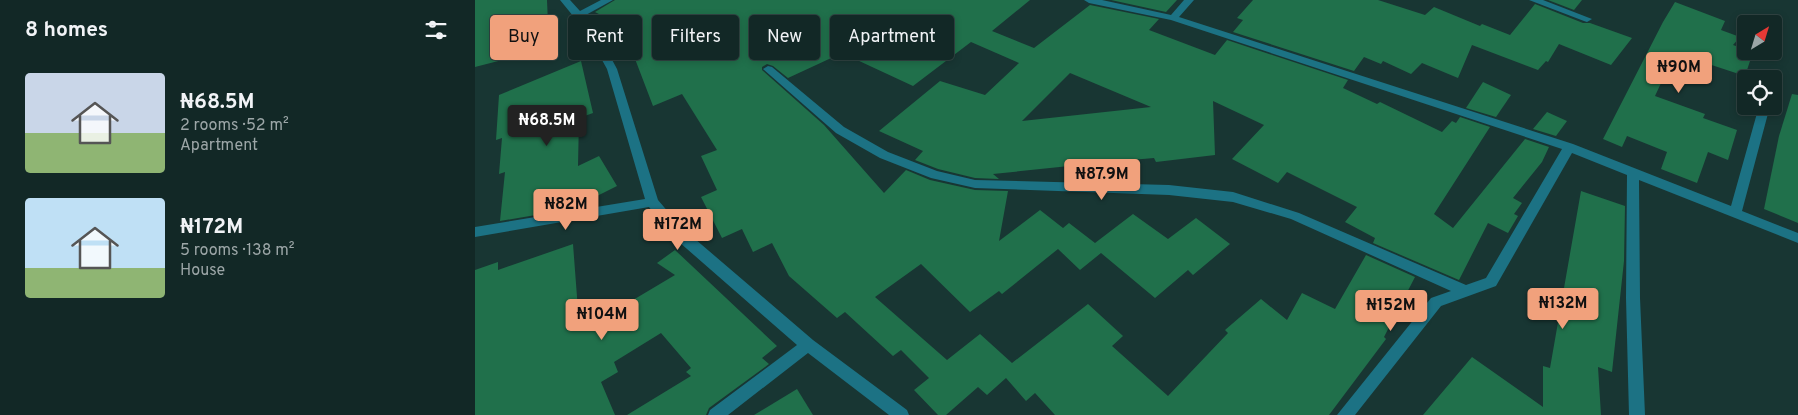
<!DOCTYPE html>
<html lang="en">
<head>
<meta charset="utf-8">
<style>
  :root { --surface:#122826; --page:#1b302e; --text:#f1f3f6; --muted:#9ca6a7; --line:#314443; --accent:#f1a17c }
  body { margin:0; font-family:Overpass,sans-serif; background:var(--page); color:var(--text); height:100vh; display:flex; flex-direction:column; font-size:19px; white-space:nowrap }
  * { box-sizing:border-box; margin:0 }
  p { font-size:16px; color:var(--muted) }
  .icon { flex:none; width:28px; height:28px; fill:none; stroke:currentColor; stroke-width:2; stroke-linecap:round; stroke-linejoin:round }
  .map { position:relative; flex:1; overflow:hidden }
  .details { display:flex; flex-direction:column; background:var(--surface); width:475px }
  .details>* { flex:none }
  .hud { position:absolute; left:15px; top:15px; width:475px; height:45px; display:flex; gap:10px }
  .needle { width:32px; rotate:38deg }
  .tools { position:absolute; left:1262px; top:15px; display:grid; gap:10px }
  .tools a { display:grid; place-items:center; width:45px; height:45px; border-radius:5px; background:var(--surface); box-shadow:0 2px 8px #0003,0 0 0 1px var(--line); font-size:25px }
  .price { position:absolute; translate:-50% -42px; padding:0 11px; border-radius:5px; background:var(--accent); color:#111; font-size:16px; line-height:32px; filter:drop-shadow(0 1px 2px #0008) }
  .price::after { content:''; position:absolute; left:50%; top:30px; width:15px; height:11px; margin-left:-8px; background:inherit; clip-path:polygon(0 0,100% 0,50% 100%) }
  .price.active { background:#222; color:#fff }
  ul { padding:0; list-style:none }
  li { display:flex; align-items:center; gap:15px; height:125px; padding:0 25px }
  li span { display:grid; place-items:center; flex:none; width:140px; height:100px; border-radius:5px; color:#555 }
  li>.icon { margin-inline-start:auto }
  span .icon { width:60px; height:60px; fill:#fffc; stroke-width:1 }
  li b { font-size:21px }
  h2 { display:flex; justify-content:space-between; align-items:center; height:60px; padding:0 25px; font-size:21px }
  .pill { padding:0 18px; border-radius:5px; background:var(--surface); box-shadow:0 2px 8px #0003,0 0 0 1px var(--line); font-size:18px; line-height:45px }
  .pill.active { background:var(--accent); color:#111 }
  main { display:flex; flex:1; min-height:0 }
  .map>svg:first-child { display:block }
</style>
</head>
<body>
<main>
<section class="details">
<h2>8 homes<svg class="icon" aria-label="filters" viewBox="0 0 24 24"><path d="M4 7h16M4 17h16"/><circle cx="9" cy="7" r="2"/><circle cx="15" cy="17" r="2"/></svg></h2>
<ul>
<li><span style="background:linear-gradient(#c9d6e8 60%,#8fb573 0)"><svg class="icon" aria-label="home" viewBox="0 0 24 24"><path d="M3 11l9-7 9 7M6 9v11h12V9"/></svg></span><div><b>₦68.5M</b><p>2 rooms · 52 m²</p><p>Apartment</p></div></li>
<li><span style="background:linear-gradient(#bfe0f5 70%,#8fb573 0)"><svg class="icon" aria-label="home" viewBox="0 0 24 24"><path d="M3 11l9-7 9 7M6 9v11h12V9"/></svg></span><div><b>₦172M</b><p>5 rooms · 138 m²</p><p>House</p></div></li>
</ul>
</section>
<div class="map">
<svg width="1323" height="415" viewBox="0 0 1323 415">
  <rect width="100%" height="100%" fill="#183633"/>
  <!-- building -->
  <g fill="#20704b" fill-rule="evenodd">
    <path d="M0,0h72l2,48 -74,19z"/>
    <path d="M140,0h415l-38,31 42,17 56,-43 69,14 -10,11 66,25 12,-15 121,40 -5,8 34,16 3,-2 62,30 10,-11 4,2 4,-6 30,10 -56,87 19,14 72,-89 24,8 -7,15 -29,36 9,5 -8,11 4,2 -10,17 -20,-10 -29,57 -86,-37 2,-5 -30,-16 12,-15 -70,-35 -9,11 -46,-24 32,-34 -51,-24 2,54 -59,7 -2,-4 -46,4 -115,12 6,5 -24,-1 -37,-9 -23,-9 8,-9 -44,-20 61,-50 45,14 34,-32 -48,-21 -58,44 -71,-33 -54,25 -15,-12 -6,-2 -5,3v3l62,55 60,68 22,-23 24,10 45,10 33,1 -9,50 41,-31 23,18 6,-5 26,20 38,-29 35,25 28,-21 34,26 -37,31 -5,-5 -33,28 -54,-45 -21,17 -22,-21 -56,45 -3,-3 -29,21 -49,-48 -46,33 72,63 33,-26 32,29 76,-59 35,32 -11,10 56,50 60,-63 -3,-3 36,-31 26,21 15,-27 33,16 31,-54 49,22 -31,60 2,2 -57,76h-274l-20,-22 -9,8 -20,-23 -19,17 -9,-8 -32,28h-8l-24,-25 15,-12 -28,-28 -8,6 -48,-44 -8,6 -48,-42 -17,-33 -19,9 -11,-23 -20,9 -21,-41 16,-7 -16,-34 16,-6 -35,-56 -29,12 -21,-55 -4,1 -9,-19 11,-3 -35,-18zM595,73l81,34 -129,14z"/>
    <path d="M636,0h66l-11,12z"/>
    <path d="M778,0h125l47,15 9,-8 46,19 2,-2 28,11 25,-31 48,19h7l42,15 -21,27 -52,-21 -11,18 -2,-1 -8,9 -66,-25 -14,33 -36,-15 -11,11 -28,-13 -2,3 -17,-7 -10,14 -121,-39 10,-12 -6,-2z"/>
    <path d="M1073,0h34l-8,10z"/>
    <path d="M1200,2l50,19 -4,9 19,7 -7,8 20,7 -8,24 -70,-23 -20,43 50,18 -2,4 34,12 -9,30 -20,-8 -11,31 -36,-14 6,-17 -40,-16 -5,11 -19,-8 60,-117z"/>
    <path d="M106,61l12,52 -14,5 -1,48 21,-10 18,30 -34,17 -1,4 -82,14 5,-49 -6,2 3,-36 -6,2 3,-45z"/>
    <path d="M1008,82l28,13 -15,22 -30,-9z"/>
    <path d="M1317,94l6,1v128l-34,-14 15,-73z"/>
    <path d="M1072,112l20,9 -11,15 -23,-7z"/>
    <path d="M1106,191l44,15 -1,55 -12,111 -14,-5 3,48h-178l49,-58 71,50v-41l7,2z"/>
    <path d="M98,244l6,79 9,-4 3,6 84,-50 -18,-12 18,-13 102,96 -15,12 7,6 -60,44 -3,7h-79l64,-39 -5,-4 5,-4 -30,-35 -47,29 4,10 -17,10 14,33h-140v-145l23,-8v8z"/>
    <path d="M322,389l16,26h-59z"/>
  </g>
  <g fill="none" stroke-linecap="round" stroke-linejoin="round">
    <!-- minor -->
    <g fill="#1c7284" fill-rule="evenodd">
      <path d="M85,0h10l10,11 21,-11h12l-29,16 18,25 15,28 41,131 23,27 132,113 94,70 2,5h-20l-81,-62 -80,62h-20l2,-5 87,-65 -126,-110 -22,-28 -174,30v-10l170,-28 -38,-130 -20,-36z"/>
      <path d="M609,0h18l69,15 13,-15h10l-15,17 394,127 158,62 28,-100h11l-28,105 56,22v10l-159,-63 1,118 5,117h-16l-3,-117 1,-123 -55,-22 -76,133 -55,20 -86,109h-18l94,-117 20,-7 -160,-72 -58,-17 -64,-7 -194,-7 -44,-10 -51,-20 -44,-25 -73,-64 5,-3 4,1 72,60 44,25 49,19 38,9 194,5 64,7 66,21 167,72 20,-7 76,-129 -391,-129 -82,-17z"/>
      <path d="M1054,0h14l49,19 -5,3 -3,-1z"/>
      <path d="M1298,74l5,3 -1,4 -3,1v-3h-6l1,-4z"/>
    </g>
  </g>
</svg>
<div class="tools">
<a><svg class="needle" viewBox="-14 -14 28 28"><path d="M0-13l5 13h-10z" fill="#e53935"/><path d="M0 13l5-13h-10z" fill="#9ca6a7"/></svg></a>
<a><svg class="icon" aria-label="locate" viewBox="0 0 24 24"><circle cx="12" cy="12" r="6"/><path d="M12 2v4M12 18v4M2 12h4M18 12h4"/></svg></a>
</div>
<b class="price" style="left:1204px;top:94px">₦90M</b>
<b class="price active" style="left:72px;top:147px">₦68.5M</b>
<b class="price" style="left:627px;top:201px">₦87.9M</b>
<b class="price" style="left:91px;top:231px">₦82M</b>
<b class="price" style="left:203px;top:251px">₦172M</b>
<b class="price" style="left:1088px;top:330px">₦132M</b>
<b class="price" style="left:916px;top:332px">₦152M</b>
<b class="price" style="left:127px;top:341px">₦104M</b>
<div class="hud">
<a class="pill active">Buy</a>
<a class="pill">Rent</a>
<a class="pill">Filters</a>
<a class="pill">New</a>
<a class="pill">Apartment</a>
</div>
</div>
</main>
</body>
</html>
